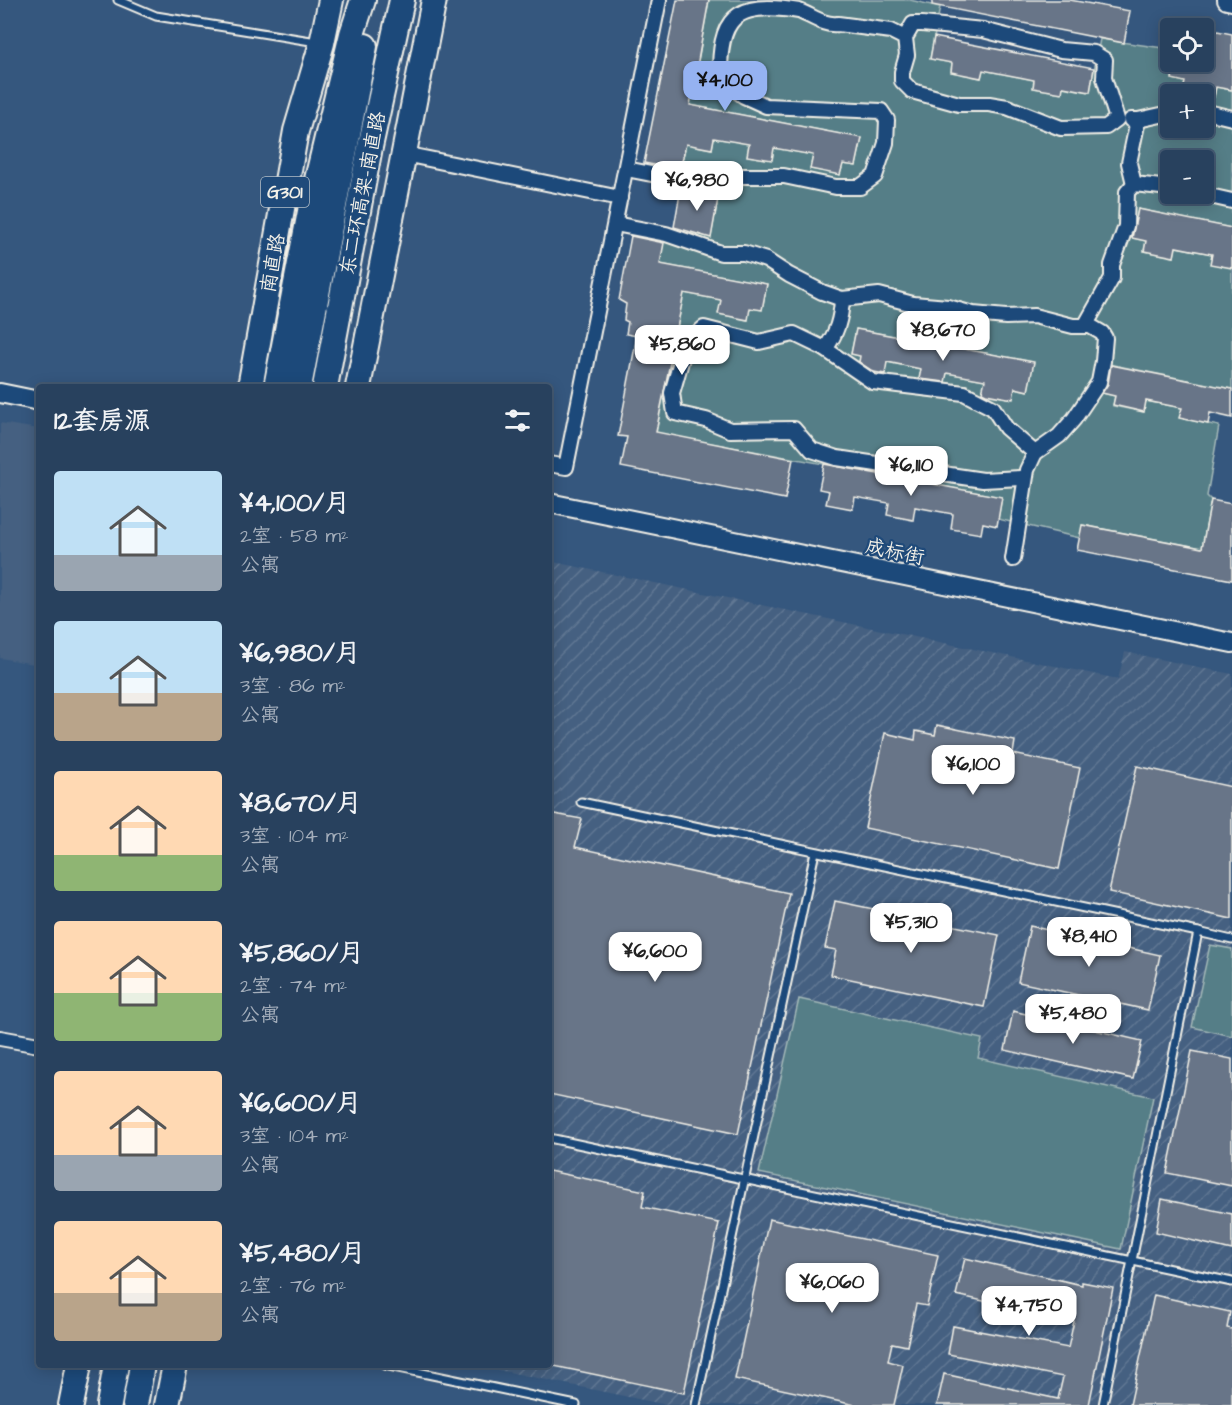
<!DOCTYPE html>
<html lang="zh">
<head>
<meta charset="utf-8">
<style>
  :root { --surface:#28415e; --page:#304864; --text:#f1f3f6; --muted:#a5afbc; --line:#445a73; --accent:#95b2f1 }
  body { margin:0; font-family:"Architects Daughter","LXGW WenKai TC",sans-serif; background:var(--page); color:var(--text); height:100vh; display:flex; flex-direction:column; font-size:22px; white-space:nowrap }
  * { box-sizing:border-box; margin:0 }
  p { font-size:20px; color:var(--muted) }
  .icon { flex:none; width:33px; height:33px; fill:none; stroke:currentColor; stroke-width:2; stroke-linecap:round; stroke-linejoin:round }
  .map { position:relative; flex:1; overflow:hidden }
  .sheet { position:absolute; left:36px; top:384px; width:516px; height:984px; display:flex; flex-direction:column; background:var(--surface); border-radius:6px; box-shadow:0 3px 15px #0003,0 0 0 2px var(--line) }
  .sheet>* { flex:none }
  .tools { position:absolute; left:1160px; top:18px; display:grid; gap:12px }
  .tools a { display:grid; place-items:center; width:54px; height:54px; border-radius:6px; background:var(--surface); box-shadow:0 3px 15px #0003,0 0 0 2px var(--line); font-size:30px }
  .price { position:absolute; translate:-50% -51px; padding:0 14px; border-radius:12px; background:#fff; color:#222; font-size:20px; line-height:39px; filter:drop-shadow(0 2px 3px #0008) }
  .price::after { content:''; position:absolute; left:50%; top:36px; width:18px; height:14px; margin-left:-9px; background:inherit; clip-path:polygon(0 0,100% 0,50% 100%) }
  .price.on { background:var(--accent); color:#111 }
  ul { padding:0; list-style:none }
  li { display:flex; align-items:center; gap:18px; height:150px; padding:0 18px }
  li span { display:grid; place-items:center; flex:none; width:168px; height:120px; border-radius:6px; color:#555 }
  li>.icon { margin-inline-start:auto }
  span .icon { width:72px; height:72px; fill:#fffc; stroke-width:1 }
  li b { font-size:26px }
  h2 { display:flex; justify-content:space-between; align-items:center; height:72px; padding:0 18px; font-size:26px }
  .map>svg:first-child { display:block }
</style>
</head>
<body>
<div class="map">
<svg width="1232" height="1405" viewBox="0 0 1232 1405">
  <defs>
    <pattern id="industrial-furrows" width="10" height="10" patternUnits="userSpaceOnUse" patternTransform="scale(1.5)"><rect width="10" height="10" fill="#446081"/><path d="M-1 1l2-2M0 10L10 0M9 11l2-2" fill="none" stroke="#607793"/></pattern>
  </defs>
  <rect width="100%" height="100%" fill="#35577e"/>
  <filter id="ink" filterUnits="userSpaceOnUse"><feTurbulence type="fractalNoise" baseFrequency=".0167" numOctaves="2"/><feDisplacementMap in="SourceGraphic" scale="12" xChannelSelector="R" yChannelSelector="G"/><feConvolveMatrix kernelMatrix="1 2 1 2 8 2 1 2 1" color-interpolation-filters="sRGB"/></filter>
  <g filter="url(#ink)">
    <!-- built -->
    <path fill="#446081" d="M0,423l39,6v236l-39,-7z"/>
    <!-- industrial -->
    <path fill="url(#industrial-furrows)" d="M549,561l569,118 7,-27 107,22v731h-565l-193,-40h75z"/>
    <!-- green -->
    <g fill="#547e87" stroke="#a4b8b8" stroke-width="1.5" fill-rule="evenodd">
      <path d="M709,0h201l30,7 -10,52 22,4 -1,9 30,6 2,-8 51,10 -1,8 28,5 2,-6 27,5 10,-53 70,10v13h5l-3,17 13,3 -2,9 17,3h-30v34h33v-33l11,2 2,-10 16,3v138l-94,-19 -6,29 14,3 -2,10 30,6 2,-10 36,7 20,14v121l-124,-25 -6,29 13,3 -2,10 30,6 3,-11 36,7 -2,10 39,8 -12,70 4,4 -9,48 -119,-23 -3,13 -82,-19 4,-22 -346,-64 28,-140 37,7 -2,14 28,6 3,-12 12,2 5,-26 -107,-20 4,-25 9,-9 38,7 8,-44 -45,-9 5,-9 7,-31 26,5 2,-11 35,6 -2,12 25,4 2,-12 39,7 -3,14 30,6 3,-11 13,2 6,-28 -172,-33zM1170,160h33v34h-33zM856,329l177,33 -5,29 -13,-3 -3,11 -30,-5 3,-14 -38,-7 -3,12 -25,-5 2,-11 -34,-7 -3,12 -26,-5 2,-13 -9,-2z"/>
      <path d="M1210,945l22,4v87l-40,-9z"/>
      <path d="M799,999l183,40 -4,19 175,39 -32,152 -362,-76z"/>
    </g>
    <!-- building -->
    <g fill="#687588" stroke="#f4f1e8" stroke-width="1.5">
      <path d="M677,0h32l-19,105 172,33 -6,28 -13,-2 -3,11 -30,-6 3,-14 -39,-7 -2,12 -25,-4 2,-12 -35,-6 -2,11 -26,-5 -6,26 -36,-7z"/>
      <path d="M932,0h138l60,11 -6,32 -192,-38z"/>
      <path d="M1203,28l29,6v56l-16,-3 -2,10 -31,-6 2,-9 -13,-3 3,-17h28z"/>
      <path d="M934,37l160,31 -4,24 -27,-5 -1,6 -29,-5 1,-8 -51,-10 -2,8 -30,-6 1,-9 -22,-4z"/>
      <path d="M681,188l38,5 -8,45 -37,-11z"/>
      <path d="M1138,209l94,19v40l-22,-4 2,-10 -36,-7 -2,10 -30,-6 2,-10 -14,-3z"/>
      <path d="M631,236l33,7 -4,21 107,20 -5,26 -12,-2 -2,12 -30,-6 3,-14 -37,-7 -28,139 137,27 -8,40 -164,-32 6,-30 -9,-1 19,-100 -11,-2 2,-12 -4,-2 2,-16 -7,-4z"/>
      <path d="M856,329l178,33 -6,29 -13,-3 -2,11 -27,-5 -4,-2 3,-12 -38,-7 -2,9 -26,-3 2,-10 -34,-7 -2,12 -11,-2 -15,-10 1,-6 -9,-2z"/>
      <path d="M1111,365l121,24v29l-22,-5 -2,11 -29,-6 3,-10 -36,-7 -2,11 -31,-7 2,-9 -13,-3 6,-9z"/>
      <path d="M824,464l178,33 -5,29 -14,-3 -2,11 -30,-5 2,-15 -38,-7 -2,13 -26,-5 2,-12 -34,-6 -2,12 -27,-5 3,-13 -10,-2z"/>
      <path d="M1211,500l21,4v76l-155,-30 5,-25 120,23z"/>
      <path d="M937,725l78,16 -2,13 67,14 -21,101 -194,-41 20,-95 30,7 1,-9 19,4z"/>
      <path d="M1137,766l95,21v132l-123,-27z"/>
      <path d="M549,813l33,6 -7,28 214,46 -51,241 -189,-40z"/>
      <path d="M835,901l164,34 -15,72 -153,-32 5,-25 -11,-2z"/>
      <path d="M1030,926l130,29 -12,55 -130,-28z"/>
      <path d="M1013,1011l129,30 -9,38 -128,-29z"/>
      <path d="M1192,1051l40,8v127l-65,-13z"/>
      <path d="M549,1171l96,20 -3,16 77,16 -35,170 -135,-28z"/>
      <path d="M1162,1199l70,15v36l-76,-18z"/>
      <path d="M769,1219l169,36 -11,51 -11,-2 -9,42 -15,-3 -4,18 15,4 -9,40h-39l-120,-26z"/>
      <path d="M965,1258l117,27v-3l31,6 -24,117h-152l7,-31 114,25 5,-22 -115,-23 5,-28 115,22 6,-27 -118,-26z"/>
      <path d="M1154,1295l76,17 -3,16 5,1v76h-102z"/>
    </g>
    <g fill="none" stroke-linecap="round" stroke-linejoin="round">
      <!-- lane casing -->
      <g stroke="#f4f1e8" stroke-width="11">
        <g id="lane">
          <path d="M118,0l38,16 161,26"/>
          <path d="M581,802l617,130 -95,473"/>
          <path d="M1198,932l34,8"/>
          <path d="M549,1138l683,144"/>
          <path d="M384,1365l192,40"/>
          <path d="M696,1405l119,-553"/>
        </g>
      </g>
      <!-- street casing -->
      <g stroke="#f4f1e8" stroke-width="18">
        <g id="street">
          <path d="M1203,111l29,7"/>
          <path d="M1131,120h7l32,-7"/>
          <path d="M404,154l216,44"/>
          <path d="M626,169l51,10 36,2 29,-5h42l52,11h24l15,-11 11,-33 1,-23 -6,-9 -115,-5 -22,-10 -24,-17c-1,-60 13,-79 79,-68 13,5 25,15 39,13l53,7 14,7 2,17 -5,17v9l10,10 47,13h30l18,3 54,21 45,-1 11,-8 -13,-41 1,-18 -11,-7 -33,-3 -78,-20 -61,-6h-9l-8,14"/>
          <path d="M1134,184l-5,-21 9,-43"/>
          <path d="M1201,194l31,7"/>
          <path d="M615,224l51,10 55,19h23l22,7 23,15 33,17 20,7 37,-4 34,9 35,3 25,7 33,3 28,-1 39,10h17l12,7 3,5 -2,23 -4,21 -25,37 -15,17 -24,17 -8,17 -14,89"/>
          <path d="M1085,326l27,-48v-13l14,-39 1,-34 7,-8 36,4"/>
          <path d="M825,349c12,-16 16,-30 17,-50"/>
          <path d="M549,464l17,3 93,-467"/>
          <path d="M1021,478l-38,2 -146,-22 -25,-8 -18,-21 -64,1 -24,-10 -31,-7 -3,-20 14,-49 18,-16 55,14 35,-8 31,15 48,33 91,11 29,15 13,20 29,25"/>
          <path d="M0,1038l39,7"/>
        </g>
      </g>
      <!-- secondary casing -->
      <g stroke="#f4f1e8" stroke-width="22">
        <g id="secondary">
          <path d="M1227,0l5,1"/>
          <path d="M0,393l39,8"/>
          <path d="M549,503l683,140"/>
        </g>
      </g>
      <!-- highway casing -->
      <g stroke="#f4f1e8" stroke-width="28">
        <g id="highway">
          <path d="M250,387l46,-256 26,-88 9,-43"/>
          <path d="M276,387l37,-191 39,-162 11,-34"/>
          <path d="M299,387l66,-341"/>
          <path d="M325,387l45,-240 32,-147"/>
          <path d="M358,387l76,-387"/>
          <path d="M71,1405l8,-40"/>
          <path d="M109,1405l7,-40"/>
          <path d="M135,1405l7,-40"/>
          <path d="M167,1405l8,-40"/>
        </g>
      </g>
      <!-- lane -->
      <use href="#lane" stroke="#1f4a7a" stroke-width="7"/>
      <!-- street -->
      <use href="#street" stroke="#1f4a7a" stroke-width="14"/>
      <!-- secondary -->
      <use href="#secondary" stroke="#1f4a7a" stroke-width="18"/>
      <!-- highway -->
      <use href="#highway" stroke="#1f4a7a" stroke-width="24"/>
    </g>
  </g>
  <g text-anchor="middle" stroke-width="4.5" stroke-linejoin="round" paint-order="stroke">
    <!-- shield labels -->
    <rect fill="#1f4a7a" stroke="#b4bfc7" stroke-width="1.5" x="261" y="177" width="48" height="30" rx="4.5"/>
    <g font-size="18" font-weight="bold" fill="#f4f1e8">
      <text x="285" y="198">G301</text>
    </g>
    <!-- street labels -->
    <g font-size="20" fill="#f4f1e8" stroke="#1f4a7a">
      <text transform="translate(362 193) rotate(-79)" y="7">东二环高架-南直路</text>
      <text transform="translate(272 263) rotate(-80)" y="7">南直路</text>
      <text transform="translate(895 551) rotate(12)" y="7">成标街</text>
    </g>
  </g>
</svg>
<div class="tools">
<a><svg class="icon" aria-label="locate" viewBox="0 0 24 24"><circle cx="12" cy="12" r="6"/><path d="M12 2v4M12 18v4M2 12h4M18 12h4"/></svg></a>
<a>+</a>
<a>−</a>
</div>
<b class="price on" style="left:725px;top:112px">¥4,100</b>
<b class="price" style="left:697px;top:212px">¥6,980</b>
<b class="price" style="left:943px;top:362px">¥8,670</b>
<b class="price" style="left:682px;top:376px">¥5,860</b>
<b class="price" style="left:911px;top:497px">¥6,110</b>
<b class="price" style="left:973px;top:796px">¥6,100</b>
<b class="price" style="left:911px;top:954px">¥5,310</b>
<b class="price" style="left:1089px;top:968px">¥8,410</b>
<b class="price" style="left:655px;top:983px">¥6,600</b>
<b class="price" style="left:1073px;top:1045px">¥5,480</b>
<b class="price" style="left:832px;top:1314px">¥6,060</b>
<b class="price" style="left:1029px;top:1337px">¥4,750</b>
<section class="sheet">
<h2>12套房源<svg class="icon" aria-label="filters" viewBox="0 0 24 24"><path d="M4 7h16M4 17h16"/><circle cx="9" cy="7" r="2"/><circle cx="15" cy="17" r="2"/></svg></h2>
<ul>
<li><span style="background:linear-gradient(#bfe0f5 70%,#9aa5b1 0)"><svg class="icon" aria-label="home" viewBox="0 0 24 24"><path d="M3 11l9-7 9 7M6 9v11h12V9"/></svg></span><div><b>¥4,100/月</b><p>2室 · 58 m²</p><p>公寓</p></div></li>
<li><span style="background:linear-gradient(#bfe0f5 60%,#b9a48a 0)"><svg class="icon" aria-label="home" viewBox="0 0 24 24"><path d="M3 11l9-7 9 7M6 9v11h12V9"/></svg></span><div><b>¥6,980/月</b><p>3室 · 86 m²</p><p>公寓</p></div></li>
<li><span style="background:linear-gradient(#ffd9b3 70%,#8fb573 0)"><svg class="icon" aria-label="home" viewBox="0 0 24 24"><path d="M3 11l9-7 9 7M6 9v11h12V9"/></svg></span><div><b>¥8,670/月</b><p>3室 · 104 m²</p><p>公寓</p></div></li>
<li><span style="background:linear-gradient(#ffd9b3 60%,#8fb573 0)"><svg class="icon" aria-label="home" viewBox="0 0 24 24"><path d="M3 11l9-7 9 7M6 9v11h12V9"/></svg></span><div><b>¥5,860/月</b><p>2室 · 74 m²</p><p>公寓</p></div></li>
<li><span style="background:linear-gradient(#ffd9b3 70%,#9aa5b1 0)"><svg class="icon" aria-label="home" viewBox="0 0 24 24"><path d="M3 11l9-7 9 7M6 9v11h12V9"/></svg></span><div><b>¥6,600/月</b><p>3室 · 104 m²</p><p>公寓</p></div></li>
<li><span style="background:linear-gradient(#ffd9b3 60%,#b9a48a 0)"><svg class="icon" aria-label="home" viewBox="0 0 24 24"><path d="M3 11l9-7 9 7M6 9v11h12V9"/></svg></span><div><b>¥5,480/月</b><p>2室 · 76 m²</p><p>公寓</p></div></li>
</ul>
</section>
</div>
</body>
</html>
